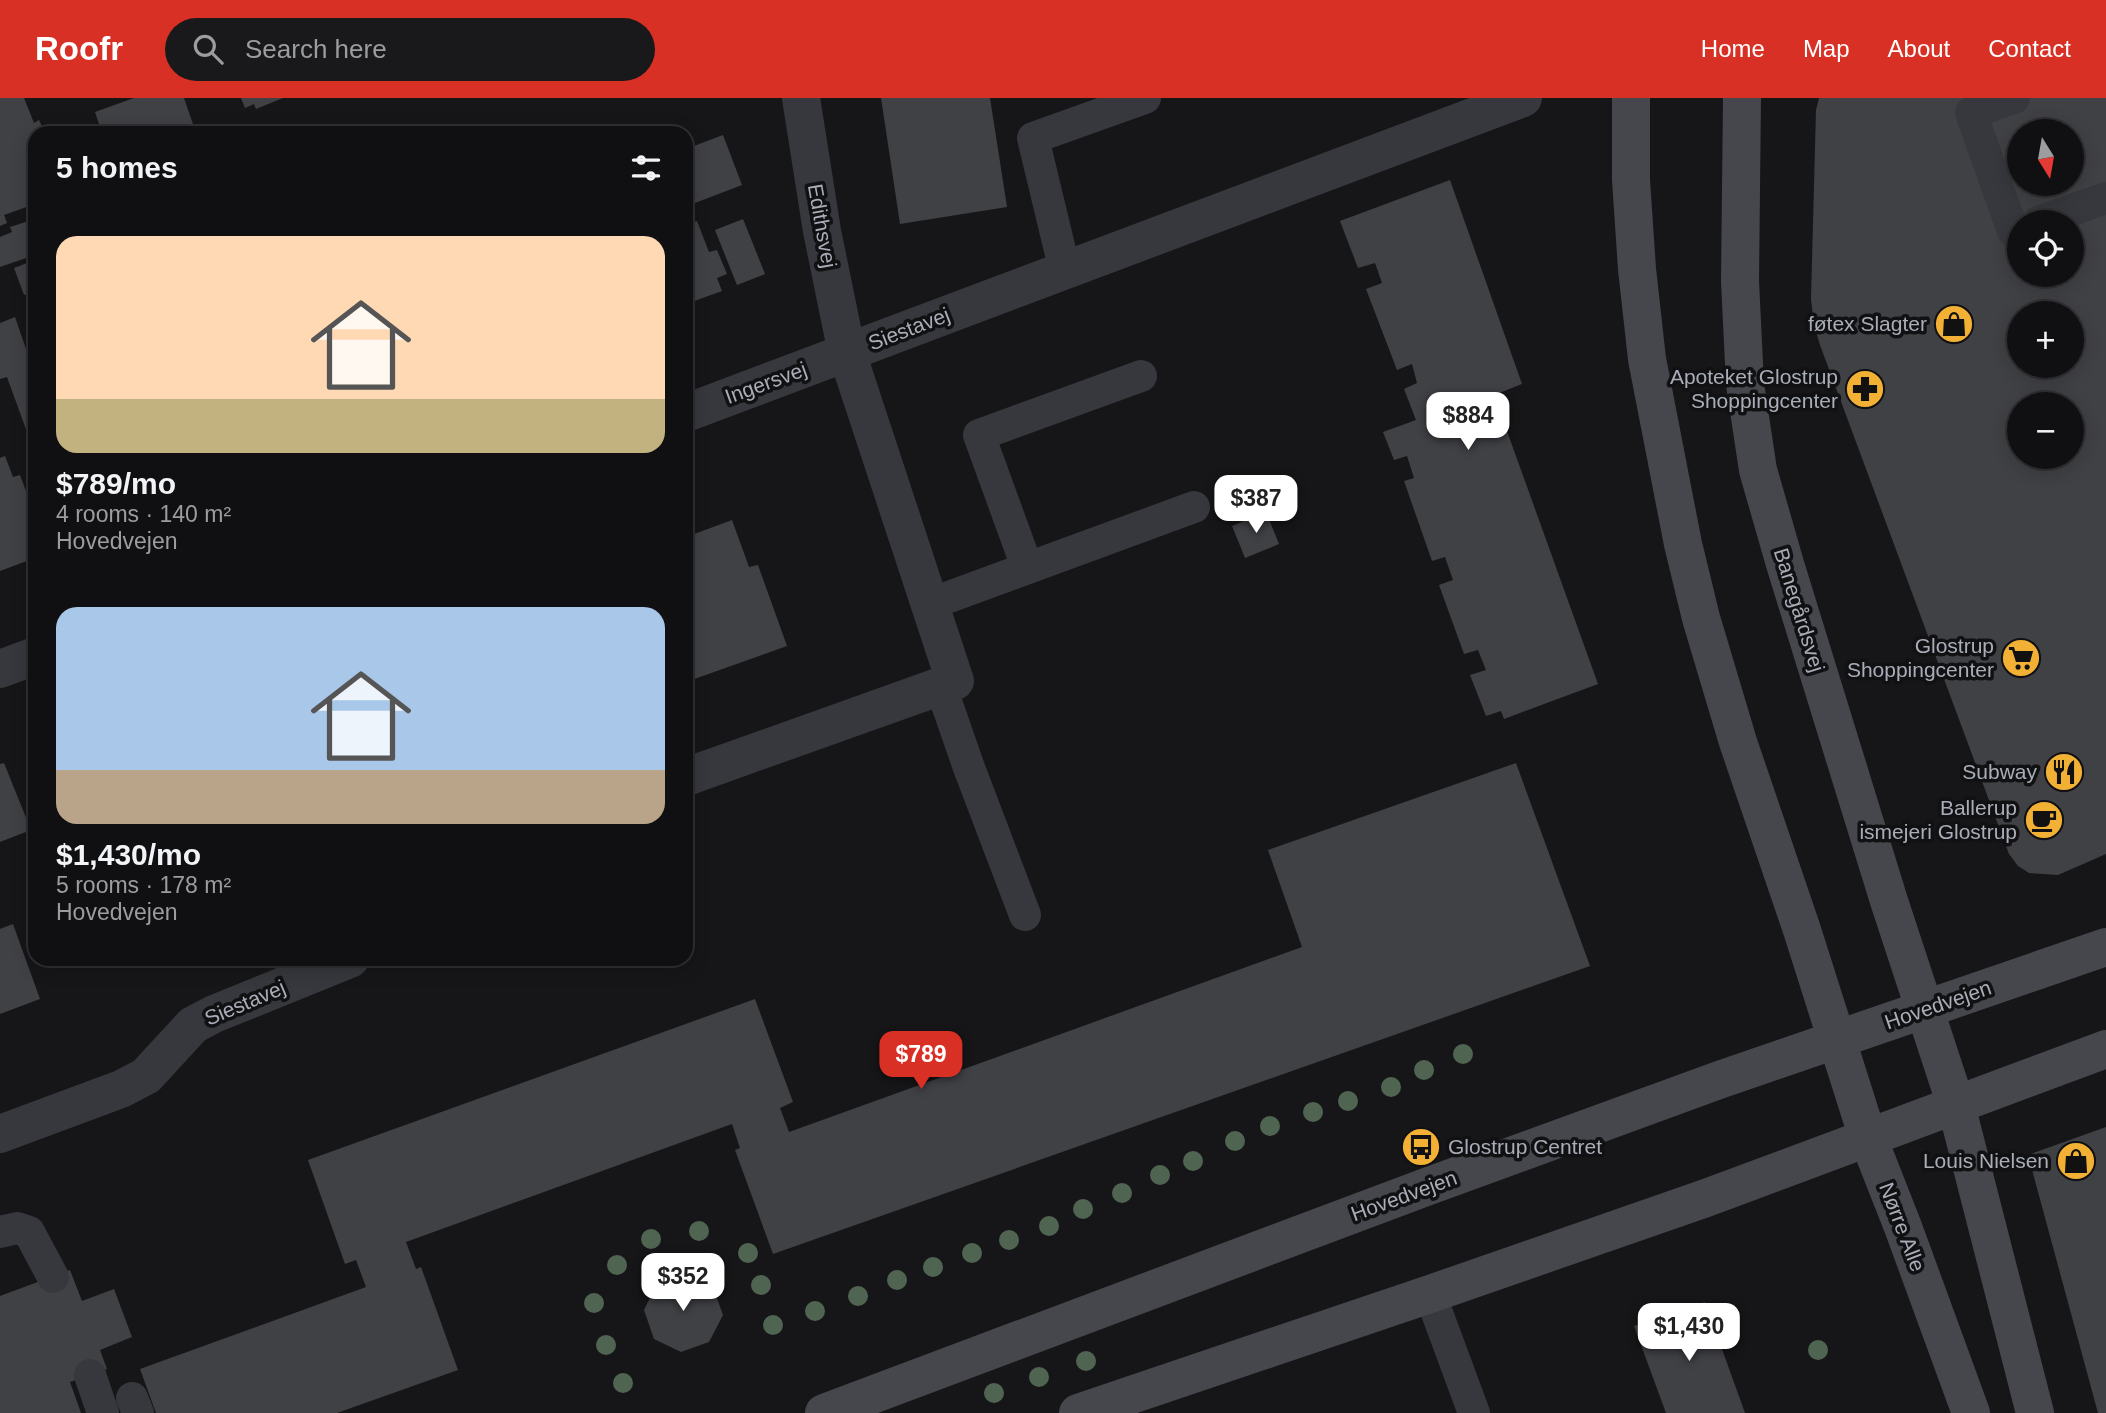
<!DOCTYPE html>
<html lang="en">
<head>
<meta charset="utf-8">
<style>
  :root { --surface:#101012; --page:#19191b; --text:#f1f3f6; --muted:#9c9d9f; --line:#303032; --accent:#d93025 }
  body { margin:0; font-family:Arial,sans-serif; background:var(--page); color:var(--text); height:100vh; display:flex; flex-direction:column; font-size:26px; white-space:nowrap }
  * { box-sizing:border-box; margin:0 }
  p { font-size:23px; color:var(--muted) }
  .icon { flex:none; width:38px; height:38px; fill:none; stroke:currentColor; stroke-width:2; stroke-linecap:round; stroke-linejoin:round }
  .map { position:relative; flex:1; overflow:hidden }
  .details { position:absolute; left:28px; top:28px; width:665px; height:840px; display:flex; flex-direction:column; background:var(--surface); border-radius:21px; box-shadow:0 4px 18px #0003,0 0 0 2px var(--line) }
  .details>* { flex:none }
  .needle { width:46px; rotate:169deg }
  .tools { position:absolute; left:2007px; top:21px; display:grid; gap:14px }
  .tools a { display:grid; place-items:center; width:77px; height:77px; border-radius:50%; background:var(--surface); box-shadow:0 4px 18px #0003,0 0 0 2px var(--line); font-size:35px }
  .price { position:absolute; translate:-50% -60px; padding:0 16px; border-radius:14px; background:#fff; color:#222; font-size:23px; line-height:46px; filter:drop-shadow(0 2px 4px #0008) }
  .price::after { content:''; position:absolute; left:50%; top:42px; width:21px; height:16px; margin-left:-10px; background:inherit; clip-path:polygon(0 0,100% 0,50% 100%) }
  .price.selected { background:var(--accent); color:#fff }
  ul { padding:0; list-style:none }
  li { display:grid; align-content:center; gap:14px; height:371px; padding:0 28px }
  li span { display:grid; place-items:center; height:217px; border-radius:21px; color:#555 }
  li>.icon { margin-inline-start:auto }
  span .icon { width:126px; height:126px; fill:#fffc; stroke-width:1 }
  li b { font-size:30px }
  h2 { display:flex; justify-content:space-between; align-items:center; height:84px; padding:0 28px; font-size:30px }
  header { display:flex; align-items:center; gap:42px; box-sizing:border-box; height:98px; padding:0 35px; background:var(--accent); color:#fff }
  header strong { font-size:33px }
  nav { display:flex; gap:38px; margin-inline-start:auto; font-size:24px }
  .search { width:490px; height:63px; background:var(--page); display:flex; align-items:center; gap:18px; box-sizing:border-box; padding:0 24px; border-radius:38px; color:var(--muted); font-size:26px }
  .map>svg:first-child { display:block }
</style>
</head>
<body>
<header>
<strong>Roofr</strong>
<div class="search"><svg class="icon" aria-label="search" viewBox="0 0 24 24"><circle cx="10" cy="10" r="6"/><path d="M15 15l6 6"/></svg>Search here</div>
<nav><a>Home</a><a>Map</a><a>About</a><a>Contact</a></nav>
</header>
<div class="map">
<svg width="2106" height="1315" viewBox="0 0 2106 1315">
  <rect width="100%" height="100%" fill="#161618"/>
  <!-- building -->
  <g fill="#404145" fill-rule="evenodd">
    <path d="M0,0h24l10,25 5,-3 6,13h-10v71l-31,11 3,8 -7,3z"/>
    <path d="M134,0h50l12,35h-94l-7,-21z"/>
    <path d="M241,0h42l-27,11 -2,-5 -9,4z"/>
    <path d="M881,0h109l17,109 -107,17z"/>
    <path d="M1819,0h287v756l-48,21 -29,-2 -11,-7 -9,-12 -189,-509 -6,-20 -3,-26 5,-189zM2020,33h52v53h-52zM2020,124h52v53h-52zM2020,215h52v53h-52zM2020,306h52v53h-52z"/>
    <path d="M302,26l4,9h-27z"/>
    <path d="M723,37l19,50 -55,21 -1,-57z"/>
    <path d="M1450,82l72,204 -28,11 104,289 -94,35 -3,-8 -15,5 -16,-41 16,-5 -8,-20 -14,4 -25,-69 14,-5 -8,-23 -13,4 -28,-80 10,-3 -7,-22 -13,4 -11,-28 33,-12 -12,-31 13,-6 -5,-19 -15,6 -31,-81 16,-6 -7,-20 -17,5 -18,-47z"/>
    <path d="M35,121v36l-35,12v-30l12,-5 -2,-5z"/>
    <path d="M743,121l22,55 -28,11 -22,-55z"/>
    <path d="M697,123l12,31 8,-2 10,24 -10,4 5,13 -36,13v-79z"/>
    <path d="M35,162v31l-11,4 -10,-27z"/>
    <path d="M15,219l20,58v26l-3,1 3,8v44l-28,-77 -7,2v-56z"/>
    <path d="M5,358l8,21 7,-2 15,40v43l-35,13v-113z"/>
    <path d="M1266,414l13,32 -34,14 -13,-32z"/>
    <path d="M732,422l17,47 9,-2 29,81 -101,36v-145z"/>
    <path d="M4,665l27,67 -31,12v-78z"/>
    <path d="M1516,665l74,203 -817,288 -38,-104 5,-2 -8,-24 -326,118 10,27 5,-2 37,103 -121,43h-181l-16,-44 226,-82 -10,-27 -11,4 -37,-104 447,-161 38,103 -13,6 9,24 513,-185 -34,-97z"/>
    <path d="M13,826l27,75 -40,15v-85z"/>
    <path d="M2106,1029v286h-8l-70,-258z"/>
    <path d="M70,1172l12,31 32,-12 18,48 -32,13 7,19 -37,13 11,31h-81v-117z"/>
    <path d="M686,1176l27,13 10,28 -14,27 -28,10 -27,-13 -10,-29 13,-27z"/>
    <path d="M1705,1204l40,111h-79l-32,-87z"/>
  </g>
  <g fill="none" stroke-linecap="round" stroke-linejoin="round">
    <!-- lane -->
    <g stroke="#37383d" stroke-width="32">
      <path d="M2014,0l-43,15 42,118 7,-2"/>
      <path d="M2038,124l68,-24"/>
      <path d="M1065,173l-32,-133 112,-40"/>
      <path d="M1027,469l-48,-132 162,-59"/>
      <path d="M930,506l264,-97"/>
      <path d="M941,589l27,78 57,150"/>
      <path d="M0,1134l17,-4 12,4 24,45"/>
      <path d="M1430,1196l44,119"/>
      <path d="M90,1277l13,38"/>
      <path d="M132,1300l6,15"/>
    </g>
    <!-- street -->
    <g stroke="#37383d" stroke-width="38">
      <path d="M686,315l837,-315"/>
      <path d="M0,571l35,-13"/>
      <path d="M686,679l269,-96 -108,-328 -25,-122 -21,-133"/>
      <path d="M0,1036l121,-45 25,-13 47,-51 21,-11 136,-55"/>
    </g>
    <!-- secondary -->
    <g stroke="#45474d" stroke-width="38">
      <path d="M1631,0v82l6,89 10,90 36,185 18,74 37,124 64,188 66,208 35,89 68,186"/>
      <path d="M1742,0l-2,183 5,103 13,86 27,94 104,337 67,204 79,308"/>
      <path d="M824,1315l602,-226 293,-107 387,-133"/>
      <path d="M1078,1315l352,-119 276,-96 400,-149"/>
    </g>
  </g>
  <!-- trees -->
  <g fill="#506452">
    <circle cx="1463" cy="956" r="10"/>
    <circle cx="1424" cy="972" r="10"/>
    <circle cx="1391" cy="989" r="10"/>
    <circle cx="1348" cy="1003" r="10"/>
    <circle cx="1313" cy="1014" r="10"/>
    <circle cx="1270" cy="1028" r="10"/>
    <circle cx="1235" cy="1043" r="10"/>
    <circle cx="1193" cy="1063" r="10"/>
    <circle cx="1160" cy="1077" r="10"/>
    <circle cx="1122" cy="1095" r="10"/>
    <circle cx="1083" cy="1111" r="10"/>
    <circle cx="1049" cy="1128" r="10"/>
    <circle cx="699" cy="1133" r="10"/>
    <circle cx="651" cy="1141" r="10"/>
    <circle cx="1009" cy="1142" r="10"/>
    <circle cx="748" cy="1155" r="10"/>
    <circle cx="972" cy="1155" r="10"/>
    <circle cx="617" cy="1167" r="10"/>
    <circle cx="933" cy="1169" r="10"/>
    <circle cx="897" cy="1182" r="10"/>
    <circle cx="761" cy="1187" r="10"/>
    <circle cx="858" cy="1198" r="10"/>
    <circle cx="594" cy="1205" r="10"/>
    <circle cx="815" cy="1213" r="10"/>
    <circle cx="773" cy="1227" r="10"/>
    <circle cx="606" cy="1247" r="10"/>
    <circle cx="1818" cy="1252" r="10"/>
    <circle cx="1086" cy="1263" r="10"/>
    <circle cx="1039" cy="1279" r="10"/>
    <circle cx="623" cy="1285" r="10"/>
    <circle cx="994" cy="1295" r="10"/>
  </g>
  <!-- icons -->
  <defs>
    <g id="shop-disc" transform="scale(2.0125)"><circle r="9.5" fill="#f2b134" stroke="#111113"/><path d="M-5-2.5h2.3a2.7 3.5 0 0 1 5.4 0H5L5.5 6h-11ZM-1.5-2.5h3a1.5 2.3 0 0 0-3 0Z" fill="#111"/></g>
    <g id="pharmacy-disc" transform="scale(2.0125)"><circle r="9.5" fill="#f2b134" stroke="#111113"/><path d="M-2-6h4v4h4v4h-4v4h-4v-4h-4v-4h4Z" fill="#111"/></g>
    <g id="supermarket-disc" transform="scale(2.0125)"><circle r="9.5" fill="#f2b134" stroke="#111113"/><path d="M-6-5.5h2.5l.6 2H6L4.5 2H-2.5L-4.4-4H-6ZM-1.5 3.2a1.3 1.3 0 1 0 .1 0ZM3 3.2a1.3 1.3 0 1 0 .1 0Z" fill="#111"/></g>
    <g id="restaurant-disc" transform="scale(2.0125)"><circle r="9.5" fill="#f2b134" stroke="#111113"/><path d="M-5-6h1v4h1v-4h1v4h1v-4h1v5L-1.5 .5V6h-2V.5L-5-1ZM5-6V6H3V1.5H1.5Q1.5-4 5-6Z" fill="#111"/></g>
    <g id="cafe-disc" transform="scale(2.0125)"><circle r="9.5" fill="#f2b134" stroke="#111113"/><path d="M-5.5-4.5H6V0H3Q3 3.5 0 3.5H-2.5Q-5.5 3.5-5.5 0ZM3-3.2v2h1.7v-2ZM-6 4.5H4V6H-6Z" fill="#111"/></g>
    <g id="bus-disc" transform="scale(2.0125)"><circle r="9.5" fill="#f2b134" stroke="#111113"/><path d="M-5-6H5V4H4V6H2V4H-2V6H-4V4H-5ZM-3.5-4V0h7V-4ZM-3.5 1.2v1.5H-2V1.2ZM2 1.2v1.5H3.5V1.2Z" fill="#111"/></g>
  </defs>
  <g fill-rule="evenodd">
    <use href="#shop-disc" x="1954" y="226"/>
    <use href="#pharmacy-disc" x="1865" y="291"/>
    <use href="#supermarket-disc" x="2021" y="560"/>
    <use href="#restaurant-disc" x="2064" y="674"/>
    <use href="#cafe-disc" x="2044" y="722"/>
    <use href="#bus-disc" x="1421" y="1049"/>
    <use href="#shop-disc" x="2076" y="1063"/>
  </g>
  <g text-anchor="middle" stroke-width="7" stroke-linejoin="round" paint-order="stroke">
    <!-- street labels -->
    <g font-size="21" fill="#a8adb8" stroke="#111113">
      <text transform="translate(822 128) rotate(80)" y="7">Edithsvej</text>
      <text transform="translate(909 231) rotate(-21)" y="7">Siestavej</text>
      <text transform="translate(766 285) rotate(-20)" y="7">Ingersvej</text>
      <text transform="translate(1799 512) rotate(73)" y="7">Banegårdsvej</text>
      <text transform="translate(245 905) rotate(-23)" y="7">Siestavej</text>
      <text transform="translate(1938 907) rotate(-19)" y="7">Hovedvejen</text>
      <text transform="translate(1404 1098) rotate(-20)" y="7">Hovedvejen</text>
      <text transform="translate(1902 1129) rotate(69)" y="7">Nørre Alle</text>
    </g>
    <!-- poi labels -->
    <g font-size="21" fill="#a8adb8" stroke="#111113" text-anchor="end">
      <text x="1927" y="233">føtex Slagter</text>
      <text x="1838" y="286">Apoteket Glostrup<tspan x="1838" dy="24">Shoppingcenter</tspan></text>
      <text x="1994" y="555">Glostrup<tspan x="1994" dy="24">Shoppingcenter</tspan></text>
      <text x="2037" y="681">Subway</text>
      <text x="2017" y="717">Ballerup<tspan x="2017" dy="24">ismejeri Glostrup</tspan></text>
      <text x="1448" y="1056" text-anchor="start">Glostrup Centret</text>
      <text x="2049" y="1070">Louis Nielsen</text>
    </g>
  </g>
</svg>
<div class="tools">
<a><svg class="needle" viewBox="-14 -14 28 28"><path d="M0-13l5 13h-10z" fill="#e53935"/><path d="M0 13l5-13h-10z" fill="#9c9d9f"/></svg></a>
<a><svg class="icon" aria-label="locate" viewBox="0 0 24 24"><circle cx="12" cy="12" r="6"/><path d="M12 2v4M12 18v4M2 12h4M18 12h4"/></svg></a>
<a>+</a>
<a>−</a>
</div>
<b class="price" style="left:1468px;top:354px">$884</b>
<b class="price" style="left:1256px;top:437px">$387</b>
<b class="price selected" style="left:921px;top:993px">$789</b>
<b class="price" style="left:683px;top:1215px">$352</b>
<b class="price" style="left:1689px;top:1265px">$1,430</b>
<section class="details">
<h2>5 homes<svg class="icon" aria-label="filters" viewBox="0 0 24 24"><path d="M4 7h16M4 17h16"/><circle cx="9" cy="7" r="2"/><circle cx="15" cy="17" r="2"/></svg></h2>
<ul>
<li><span style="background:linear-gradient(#ffd9b3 75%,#c2b280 0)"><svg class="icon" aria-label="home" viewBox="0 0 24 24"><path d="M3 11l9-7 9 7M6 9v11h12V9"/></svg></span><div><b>$789/mo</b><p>4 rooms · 140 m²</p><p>Hovedvejen</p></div></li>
<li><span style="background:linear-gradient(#a9c7e8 75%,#b9a48a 0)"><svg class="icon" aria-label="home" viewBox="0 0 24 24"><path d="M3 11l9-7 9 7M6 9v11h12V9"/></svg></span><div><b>$1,430/mo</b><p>5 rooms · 178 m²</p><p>Hovedvejen</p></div></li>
</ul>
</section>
</div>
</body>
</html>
